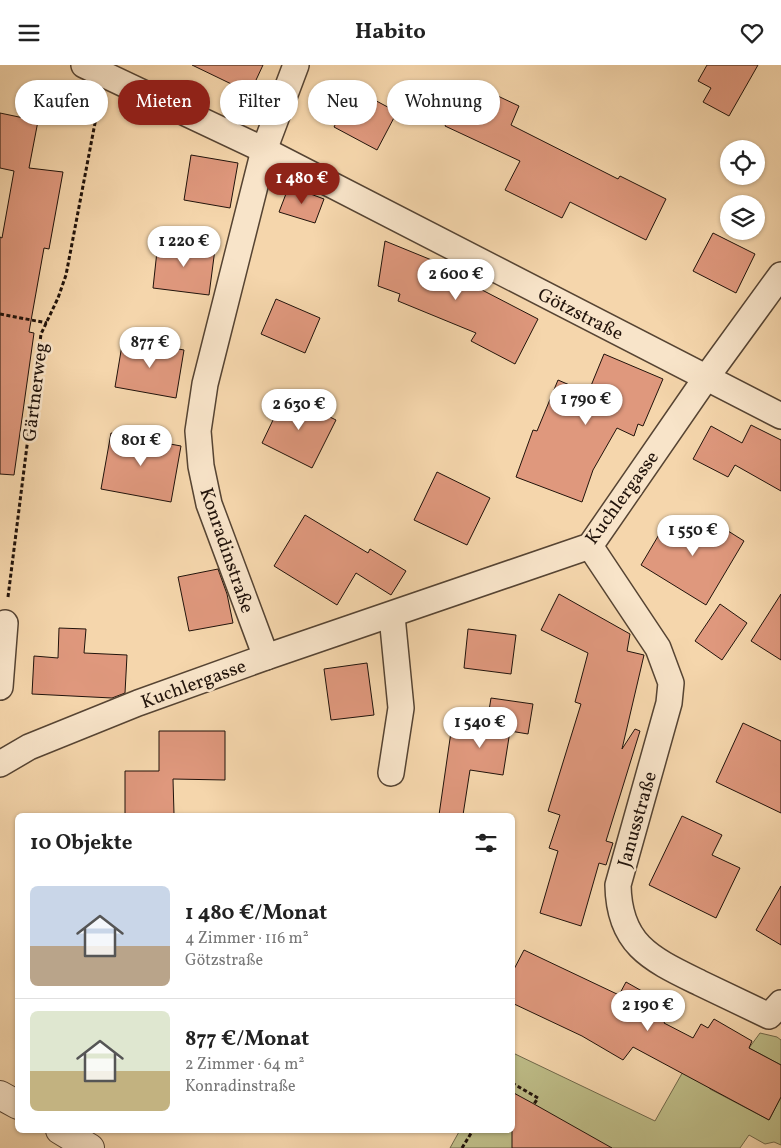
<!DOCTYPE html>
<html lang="de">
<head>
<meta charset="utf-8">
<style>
  :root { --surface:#fff; --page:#f2f2f2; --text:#222; --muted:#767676; --line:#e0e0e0; --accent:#8f2418 }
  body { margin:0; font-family:Vollkorn,serif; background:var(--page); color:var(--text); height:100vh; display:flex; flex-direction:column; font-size:19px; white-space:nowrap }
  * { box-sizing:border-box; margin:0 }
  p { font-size:16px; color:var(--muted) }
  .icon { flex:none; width:28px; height:28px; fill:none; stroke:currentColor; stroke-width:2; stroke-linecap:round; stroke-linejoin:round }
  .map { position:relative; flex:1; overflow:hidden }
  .drawer { position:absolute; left:15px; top:748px; width:500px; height:320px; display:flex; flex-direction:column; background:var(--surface); border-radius:8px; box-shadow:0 1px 4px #0004 }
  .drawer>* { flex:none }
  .guide { position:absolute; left:15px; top:15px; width:500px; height:45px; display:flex; gap:10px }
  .controls { position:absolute; left:720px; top:75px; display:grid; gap:10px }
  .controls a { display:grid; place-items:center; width:45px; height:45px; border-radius:50%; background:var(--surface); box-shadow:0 1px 4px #0004; font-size:25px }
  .price { position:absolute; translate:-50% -42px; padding:0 11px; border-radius:18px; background:#fff; color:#222; font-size:16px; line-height:32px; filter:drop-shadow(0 1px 2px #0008) }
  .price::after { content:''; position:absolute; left:50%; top:30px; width:15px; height:11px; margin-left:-8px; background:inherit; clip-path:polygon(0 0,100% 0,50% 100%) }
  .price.on { background:var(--accent); color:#fff }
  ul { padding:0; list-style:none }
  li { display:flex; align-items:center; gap:15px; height:125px; padding:0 15px }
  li+li { border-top:1px solid var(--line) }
  li span { display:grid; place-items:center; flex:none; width:140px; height:100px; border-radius:8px; color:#555 }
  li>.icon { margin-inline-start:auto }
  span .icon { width:60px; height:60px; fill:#fffc; stroke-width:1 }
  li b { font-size:21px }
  h2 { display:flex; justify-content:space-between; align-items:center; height:60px; padding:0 15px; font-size:21px }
  .tag { padding:0 18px; border-radius:22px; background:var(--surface); box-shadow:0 1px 4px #0004; font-size:18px; line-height:45px }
  .tag.on { background:var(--accent); color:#fff }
  header { display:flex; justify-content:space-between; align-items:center; height:65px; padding:0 15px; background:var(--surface); font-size:22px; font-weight:700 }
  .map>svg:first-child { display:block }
</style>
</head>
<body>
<header><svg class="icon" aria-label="menu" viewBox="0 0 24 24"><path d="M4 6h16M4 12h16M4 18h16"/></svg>Habito<svg class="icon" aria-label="heart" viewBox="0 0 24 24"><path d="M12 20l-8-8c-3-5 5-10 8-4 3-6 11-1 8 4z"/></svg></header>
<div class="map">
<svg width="781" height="1083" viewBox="0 0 781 1083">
  <rect width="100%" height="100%" fill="#f5d6ac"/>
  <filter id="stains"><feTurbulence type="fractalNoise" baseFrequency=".004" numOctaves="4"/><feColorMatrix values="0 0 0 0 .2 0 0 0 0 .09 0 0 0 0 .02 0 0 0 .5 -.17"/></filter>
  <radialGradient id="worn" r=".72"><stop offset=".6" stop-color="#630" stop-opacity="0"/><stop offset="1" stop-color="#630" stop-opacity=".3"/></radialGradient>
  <!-- green -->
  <g fill="#bebd88" stroke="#70684a">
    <path d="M760,968l17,4 4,3v25l-32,-17z"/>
    <path d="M513,988l142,68 34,-60 21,28 59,31 12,-23v48l-7,-3 -9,2 -16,-9 -9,13h-290l10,-18h52z"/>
  </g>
  <!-- building -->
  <g fill="#df987d" stroke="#21130b">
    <path d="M192,0h71l-13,28z"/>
    <path d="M707,0h51l-29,51 -26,-14 8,-14 -13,-7z"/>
    <path d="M466,16l53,25 -8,19 107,54 2,-3 46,23 -20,41 -76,-38 -8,16 -57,-28 15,-29 -75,-35z"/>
    <path d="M354,24l43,23 -20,38 -43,-23z"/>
    <path d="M0,48l38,8 -9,47 34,4 -14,77 -5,-1 -15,84 5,1 -20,142 -14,-1v-237l2,1 12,-67 -14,-3z"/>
    <path d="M191,90l47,8 -8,45 -46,-8z"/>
    <path d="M289,121l35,13 -9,24 -36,-11z"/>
    <path d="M713,168l42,21 -19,39 -43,-22z"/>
    <path d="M385,176l76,31 -2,6 79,41 -23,45 -44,-23 5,-8 -78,-32 2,-7 -22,-8z"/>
    <path d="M158,177l57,7 -6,46 -56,-7z"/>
    <path d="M276,234l44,19 -15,35 -44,-19z"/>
    <path d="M123,274l61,11 -8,48 -61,-11z"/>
    <path d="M604,289l59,25 -20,47 -5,-2 -4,12 -17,-8 -24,42 -11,32 -66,-25 17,-47 4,1 21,-51 30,13z"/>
    <path d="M285,330l51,25 -24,48 -50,-25z"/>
    <path d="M751,360l30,15v51l-46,-26 -7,12 -35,-18 18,-33 31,17z"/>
    <path d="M111,368l70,13 -10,56 -70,-13z"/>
    <path d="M437,407l53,26 -23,47 -53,-25z"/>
    <path d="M305,450l63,38 2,-4 36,22 -15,24 -35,-22 -19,32 -63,-39z"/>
    <path d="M670,451l30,18 9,-15 35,22 -38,64 -65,-40z"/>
    <path d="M218,504l9,25 6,29 -44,8 -11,-54z"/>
    <path d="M559,529l71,40 -3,17 17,4 -22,94 13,-20 5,2 -34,110 7,2 -7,22 -7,-2 -18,63 -41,-13 18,-62 -9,-3 11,-33 -12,-4 33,-107 -6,-2 13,-49 -47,-23z"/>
    <path d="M781,529v66l-30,-19z"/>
    <path d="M720,539l27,19 -25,37 -27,-19z"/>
    <path d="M59,563l27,1 -2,24 43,2 -2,38 -13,5 -80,-4 2,-38 24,2z"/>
    <path d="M468,564l48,6 -5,39 -47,-6z"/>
    <path d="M367,598l7,52 -43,5 -7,-51z"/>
    <path d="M491,633l42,6 -5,30 -18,-3 -7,44 -33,-5 -7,45h-24l14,-97 34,5z"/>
    <path d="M743,658l38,18v72l-65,-31z"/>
    <path d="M159,666h66v49l-52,-1 1,35h-49v-43h34z"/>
    <path d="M682,751l40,19 -10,20 28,13 -24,50 -67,-33z"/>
    <path d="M781,821v59l-25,-15z"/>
    <path d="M524,885l95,45 7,-13 46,26 -8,15 29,15 8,-14 7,4 6,-9 38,22 -3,7 32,17v32l-12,23 -136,-73 -10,13 -41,-24 -70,-33v-30z"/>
    <path d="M512,1027l22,12 78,44h-100z"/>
  </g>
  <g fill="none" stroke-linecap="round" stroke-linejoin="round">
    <!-- minor casing -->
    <g stroke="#564433" stroke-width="28">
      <g id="minor">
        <path d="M84,0l180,85 517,266"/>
        <path d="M590,481l68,102 13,35 -2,20 -51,182c1,60 33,74 82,98 23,11 46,22 69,33l12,-13"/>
        <path d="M266,592l-57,-153 -8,-38 -3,-35 7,-47 59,-234 32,-85"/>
        <path d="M0,622l5,-64"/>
        <path d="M0,699l29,-17 109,-44 128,-46 324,-111 116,-168 75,-103"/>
        <path d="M391,708l10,-65 -9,-92"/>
      </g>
    </g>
    <!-- tertiary casing -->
    <g stroke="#564433" stroke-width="30">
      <g id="tertiary">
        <path d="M0,1030l18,10"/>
        <path d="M60,1065l30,18"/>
      </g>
    </g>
    <!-- path -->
    <g stroke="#21130b" stroke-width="3" stroke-dasharray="4 2.5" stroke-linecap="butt">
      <path d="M0,249l47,9"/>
      <path d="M8,532l33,-263 17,-36 8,-23 33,-173"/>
      <path d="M512,1018l26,15 -4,6"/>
      <path d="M462,1083l11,-18"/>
    </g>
    <!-- minor -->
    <use href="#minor" stroke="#f8e4c9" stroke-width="25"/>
    <!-- tertiary -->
    <use href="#tertiary" stroke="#f8e4c9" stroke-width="28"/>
  </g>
  <g text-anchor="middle" stroke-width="5" stroke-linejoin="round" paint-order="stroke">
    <!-- street labels -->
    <g font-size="19" fill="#21130b" stroke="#f8e4c9">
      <text transform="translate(581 248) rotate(27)" y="7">Götzstraße</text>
      <text transform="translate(34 327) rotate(-83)" y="7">Gärtnerweg</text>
      <text transform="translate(621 432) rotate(-54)" y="7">Kuchlergasse</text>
      <text transform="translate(228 485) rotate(71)" y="7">Konradinstraße</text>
      <text transform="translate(193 618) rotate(-20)" y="7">Kuchlergasse</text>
      <text transform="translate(636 754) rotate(-74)" y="7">Janusstraße</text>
    </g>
  </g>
  <rect width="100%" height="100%" filter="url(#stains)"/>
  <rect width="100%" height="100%" fill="url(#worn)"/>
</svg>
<div class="controls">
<a><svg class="icon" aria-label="locate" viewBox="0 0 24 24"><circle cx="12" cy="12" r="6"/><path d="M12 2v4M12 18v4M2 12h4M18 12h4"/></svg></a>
<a><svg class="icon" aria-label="layers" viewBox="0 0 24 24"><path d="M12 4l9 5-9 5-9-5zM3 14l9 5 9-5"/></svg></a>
</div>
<b class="price on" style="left:302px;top:140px">1 480 €</b>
<b class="price" style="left:184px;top:203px">1 220 €</b>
<b class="price" style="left:456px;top:236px">2 600 €</b>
<b class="price" style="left:150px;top:304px">877 €</b>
<b class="price" style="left:586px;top:361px">1 790 €</b>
<b class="price" style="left:299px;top:366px">2 630 €</b>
<b class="price" style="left:141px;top:402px">801 €</b>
<b class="price" style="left:693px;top:492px">1 550 €</b>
<b class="price" style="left:480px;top:684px">1 540 €</b>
<b class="price" style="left:648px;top:967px">2 190 €</b>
<div class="guide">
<a class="tag">Kaufen</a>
<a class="tag on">Mieten</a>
<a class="tag">Filter</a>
<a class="tag">Neu</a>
<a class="tag">Wohnung</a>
</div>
<section class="drawer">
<h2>10 Objekte<svg class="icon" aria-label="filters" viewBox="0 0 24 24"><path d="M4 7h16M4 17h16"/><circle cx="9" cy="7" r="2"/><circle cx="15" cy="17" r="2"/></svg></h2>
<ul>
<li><span style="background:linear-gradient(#c9d6e8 60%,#b9a48a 0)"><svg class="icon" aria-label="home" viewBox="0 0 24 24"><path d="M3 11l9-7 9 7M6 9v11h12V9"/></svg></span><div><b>1 480 €/Monat</b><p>4 Zimmer · 116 m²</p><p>Götzstraße</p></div></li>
<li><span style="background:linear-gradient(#dfe7d0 60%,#c2b280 0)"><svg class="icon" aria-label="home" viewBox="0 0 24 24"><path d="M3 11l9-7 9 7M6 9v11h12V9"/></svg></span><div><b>877 €/Monat</b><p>2 Zimmer · 64 m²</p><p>Konradinstraße</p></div></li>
</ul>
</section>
</div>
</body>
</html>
